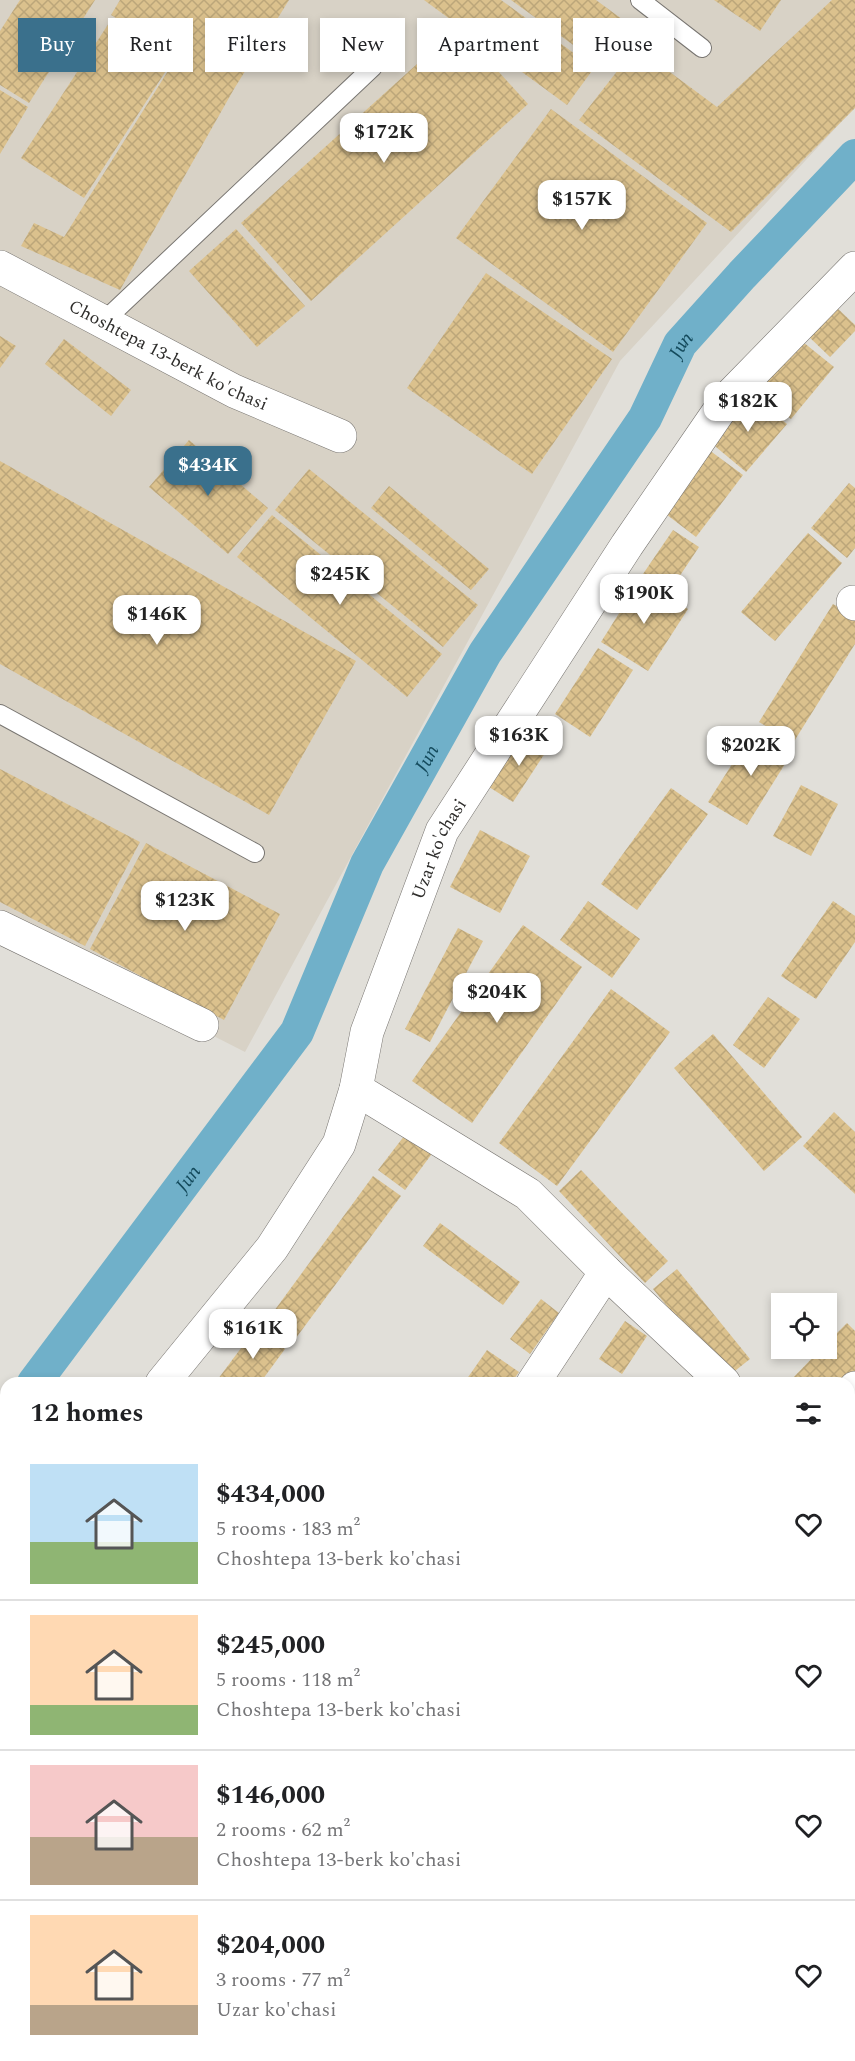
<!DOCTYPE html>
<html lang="en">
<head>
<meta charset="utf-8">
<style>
	body { margin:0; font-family:Spectral,serif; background:#f6f6f6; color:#202124; height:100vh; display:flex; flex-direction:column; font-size:22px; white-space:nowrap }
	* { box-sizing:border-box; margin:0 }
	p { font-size:20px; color:#757577 }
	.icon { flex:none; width:33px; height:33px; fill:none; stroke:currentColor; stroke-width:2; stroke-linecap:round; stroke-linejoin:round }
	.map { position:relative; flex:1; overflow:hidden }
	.side { position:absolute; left:0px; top:1377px; width:855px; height:684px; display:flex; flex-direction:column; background:#fff; border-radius:18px 18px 0 0; box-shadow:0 3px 9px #0003 }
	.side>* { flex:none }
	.banner { position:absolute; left:18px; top:18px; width:819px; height:54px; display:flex; gap:12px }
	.controls { position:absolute; left:771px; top:1293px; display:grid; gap:12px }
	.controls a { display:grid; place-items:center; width:66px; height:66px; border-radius:0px; background:#fff; box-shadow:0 3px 9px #0003; font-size:30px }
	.price { position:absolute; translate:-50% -51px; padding:0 14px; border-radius:12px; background:#fff; color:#222; font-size:20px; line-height:39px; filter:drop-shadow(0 2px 3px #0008) }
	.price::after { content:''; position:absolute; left:50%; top:36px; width:18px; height:14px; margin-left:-9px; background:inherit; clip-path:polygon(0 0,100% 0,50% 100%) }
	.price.current { background:#3a708c; color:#fff }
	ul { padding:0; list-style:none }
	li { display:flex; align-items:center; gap:18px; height:150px; padding:0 30px }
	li+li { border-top:2px solid #e0e0e0 }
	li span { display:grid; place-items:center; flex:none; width:168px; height:120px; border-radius:0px; color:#555 }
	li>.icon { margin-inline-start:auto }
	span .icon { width:72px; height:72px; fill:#fffc; stroke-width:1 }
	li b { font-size:26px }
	h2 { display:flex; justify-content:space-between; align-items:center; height:72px; padding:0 30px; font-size:26px }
	.tag { padding:0 21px; border-radius:0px; background:#fff; box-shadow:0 3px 9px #0003; font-size:21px; line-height:54px }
	.tag.current { background:#3a708c; color:#fff }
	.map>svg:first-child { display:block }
	.built { fill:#d8d2c6 }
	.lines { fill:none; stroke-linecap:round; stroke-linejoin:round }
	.canal { stroke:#70b0c9; stroke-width:34 }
	.building { fill:url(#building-cross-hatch) }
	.service-casing { stroke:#787571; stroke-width:20 }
	.minor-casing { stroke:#787571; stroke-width:34 }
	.service { stroke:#fff; stroke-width:18 }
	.minor { stroke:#fff; stroke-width:33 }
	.labels { text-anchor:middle; stroke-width:4.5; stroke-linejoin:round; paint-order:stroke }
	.street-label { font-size:18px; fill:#2f2e2c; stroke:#eeece6 }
	.water-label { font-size:20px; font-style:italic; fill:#144a5c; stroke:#eeece6 }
</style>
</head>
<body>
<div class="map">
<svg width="855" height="2061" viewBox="0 0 855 2061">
	<defs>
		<pattern id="building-cross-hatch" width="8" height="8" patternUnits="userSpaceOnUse" patternTransform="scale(1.5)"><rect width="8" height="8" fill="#dbc18d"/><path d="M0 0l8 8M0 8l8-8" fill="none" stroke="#bca67a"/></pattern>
	</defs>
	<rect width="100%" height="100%" fill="#e1dfd9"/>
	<!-- built -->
	<polygon class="built" points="0,0 855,0 855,107 620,361 245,1052 0,927"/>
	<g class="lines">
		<!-- canal -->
		<g class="canal">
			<path id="s1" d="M34,1383L297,1032L367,864L485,653L645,418L680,344L742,275L855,156"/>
			<polyline points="0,1428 6,1420"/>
		</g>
	</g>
	<!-- building -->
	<g class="building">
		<polygon points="20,0 95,0 29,103 0,85 0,31"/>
		<polygon points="120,0 289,0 234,89 120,290 21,246 34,223 64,237 178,55 111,15"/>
		<polygon points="424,0 501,0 594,68 567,105"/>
		<polygon points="511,0 596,0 630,25 601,65"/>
		<polygon points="714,0 781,0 760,31"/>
		<polygon points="832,0 855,0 855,108 731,232 579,120 636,47 717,107"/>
		<polygon points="109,23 171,63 84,198 21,158"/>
		<polygon points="458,27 528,104 311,301 241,223"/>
		<polygon points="0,90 28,107 0,154"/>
		<polygon points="551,109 707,223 613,352 456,238"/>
		<polygon points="236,229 305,306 257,347 189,271"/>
		<polygon points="486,273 612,359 532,474 407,388"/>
		<polygon points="834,305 855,325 855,331 830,357 806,334"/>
		<polygon points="0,336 16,346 0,368"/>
		<polygon points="798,338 834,367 791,419 755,390"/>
		<polygon points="64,339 131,390 111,416 45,364"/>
		<polygon points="751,394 787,424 746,472 710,442"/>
		<polygon points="189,440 268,508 228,554 149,487"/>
		<polygon points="705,447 743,475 696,537 658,508"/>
		<polygon points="0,461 356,661 269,815 0,664"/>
		<polygon points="309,469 478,605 443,647 275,510"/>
		<polygon points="849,483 855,488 855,548 847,558 811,528"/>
		<polygon points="389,486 489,569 471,590 371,508"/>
		<polygon points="272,515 442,654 407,697 237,557"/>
		<polygon points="673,530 699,547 669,592 643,574"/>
		<polygon points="808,533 842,563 775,641 741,612"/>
		<polygon points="640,580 688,609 648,671 601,642"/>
		<polygon points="833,604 855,617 855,644 793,743 759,722"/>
		<polygon points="598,648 633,670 590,737 555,714"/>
		<polygon points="755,728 793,751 747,825 708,802"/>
		<polygon points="524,732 549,747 513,802 489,787"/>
		<polygon points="0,769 140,842 85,946 0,902"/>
		<polygon points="801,785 838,804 811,856 773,836"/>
		<polygon points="671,788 708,814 637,910 601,884"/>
		<polygon points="480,830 530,856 500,913 450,887"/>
		<polygon points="146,843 280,914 224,1020 90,949"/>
		<polygon points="588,901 640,939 612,978 560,940"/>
		<polygon points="833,901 855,916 855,942 816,999 781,976"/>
		<polygon points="523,925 582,967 472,1123 412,1081"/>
		<polygon points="458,928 483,941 430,1042 405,1029"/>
		<polygon points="611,989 670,1032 557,1186 499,1143"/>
		<polygon points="768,997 800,1019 764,1068 733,1045"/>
		<polygon points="713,1034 802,1137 764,1171 674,1068"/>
		<polygon points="834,1112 855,1132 855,1194 803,1146"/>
		<polygon points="408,1131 434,1151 405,1190 378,1170"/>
		<polygon points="581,1170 668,1261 645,1283 559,1191"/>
		<polygon points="373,1176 401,1196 293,1342 266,1322"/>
		<polygon points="440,1223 520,1282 503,1305 423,1246"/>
		<polygon points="677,1269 750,1359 726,1378 653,1289"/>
		<polygon points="541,1299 559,1313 530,1354 510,1339"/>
		<polygon points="625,1321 647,1336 622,1374 599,1359"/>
		<polygon points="847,1323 855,1331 855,1385 849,1383 788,1383 822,1348 826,1348 826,1344"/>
		<polygon points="256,1328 285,1349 260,1383 215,1383"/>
		<polygon points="487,1350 519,1372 511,1383 464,1383"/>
		<polygon points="0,1671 6,1675 6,1708 0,1716"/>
		<polygon points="849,1922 855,1924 855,2001 849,1999"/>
		<polygon points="3,1983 6,1985 6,2055 14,2055 10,2061 0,2061 0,1988"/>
		<polygon points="80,2055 116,2055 116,2061 78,2061"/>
		<polygon points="210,2055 491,2055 496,2061 206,2061"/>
		<polygon points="638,2055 714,2055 712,2061 636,2061"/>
	</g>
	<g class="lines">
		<defs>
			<g id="service">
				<polyline points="640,0 702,48"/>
				<polyline points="104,321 373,67"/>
				<polyline points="0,714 255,853"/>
				<polyline points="849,1500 855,1493"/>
				<polyline points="849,1581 855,1583"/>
				<polyline points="849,1748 855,1729"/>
				<polyline points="849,1867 855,1869"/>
				<polyline points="747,2061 749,2055"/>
			</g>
			<g id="minor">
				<path id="s2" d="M0,267L234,391L340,436"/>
				<polyline points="853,602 855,604"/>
				<polyline points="0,927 202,1025"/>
				<polyline points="356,1089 528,1194 606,1272 724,1383"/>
				<path id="s3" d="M162,1383L272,1248L339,1144L356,1089L367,1032L442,831L627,545L728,398L855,268"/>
				<polyline points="533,1383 606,1272"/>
				<polyline points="849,1395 855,1388"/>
				<polyline points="0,1582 6,1574"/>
				<polyline points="849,2040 855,2042"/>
				<polyline points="119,2061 121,2055"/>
			</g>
		</defs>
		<!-- service casing -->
		<use href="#service" class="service-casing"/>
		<!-- minor casing -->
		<use href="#minor" class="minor-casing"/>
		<!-- service -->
		<use href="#service" class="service"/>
		<!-- minor -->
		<use href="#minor" class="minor"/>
	</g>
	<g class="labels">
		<!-- street labels -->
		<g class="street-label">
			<text dy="6" stroke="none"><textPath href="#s2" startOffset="190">Choshtepa 13-berk ko'chasi</textPath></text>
			<text dy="6" stroke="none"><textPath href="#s3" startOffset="610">Uzar ko'chasi</textPath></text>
		</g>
		<!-- water labels -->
		<g class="water-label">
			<text dy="7" stroke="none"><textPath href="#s1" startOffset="1228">Jun</textPath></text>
			<text dy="7" stroke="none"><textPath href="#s1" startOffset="742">Jun</textPath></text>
			<text dy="7" stroke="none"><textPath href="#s1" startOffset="256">Jun</textPath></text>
		</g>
	</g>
</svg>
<div class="controls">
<a><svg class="icon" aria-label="locate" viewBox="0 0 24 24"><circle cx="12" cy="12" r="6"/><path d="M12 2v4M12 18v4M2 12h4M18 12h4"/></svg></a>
</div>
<b class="price" style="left:384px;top:164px">$172K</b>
<b class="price" style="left:582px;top:231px">$157K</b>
<b class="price" style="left:748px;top:433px">$182K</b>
<b class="price current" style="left:208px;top:497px">$434K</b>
<b class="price" style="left:340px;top:606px">$245K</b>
<b class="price" style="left:644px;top:625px">$190K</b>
<b class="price" style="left:157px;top:646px">$146K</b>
<b class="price" style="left:519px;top:767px">$163K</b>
<b class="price" style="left:751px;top:777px">$202K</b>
<b class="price" style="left:185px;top:932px">$123K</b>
<b class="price" style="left:497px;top:1024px">$204K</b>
<b class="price" style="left:253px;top:1360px">$161K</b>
<div class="banner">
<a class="tag current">Buy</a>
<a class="tag">Rent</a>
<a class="tag">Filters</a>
<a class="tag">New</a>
<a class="tag">Apartment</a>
<a class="tag">House</a>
</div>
<section class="side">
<h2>12 homes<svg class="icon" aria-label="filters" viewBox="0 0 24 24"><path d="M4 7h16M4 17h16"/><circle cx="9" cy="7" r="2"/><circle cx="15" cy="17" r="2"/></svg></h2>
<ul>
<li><span style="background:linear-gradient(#bfe0f5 65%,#8fb573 0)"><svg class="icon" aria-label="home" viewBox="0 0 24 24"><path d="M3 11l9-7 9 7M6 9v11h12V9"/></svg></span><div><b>$434,000</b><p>5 rooms · 183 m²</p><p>Choshtepa 13-berk ko'chasi</p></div><svg class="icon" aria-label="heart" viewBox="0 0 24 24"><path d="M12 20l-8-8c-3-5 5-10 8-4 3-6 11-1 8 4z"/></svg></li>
<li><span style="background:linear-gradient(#ffd9b3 75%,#8fb573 0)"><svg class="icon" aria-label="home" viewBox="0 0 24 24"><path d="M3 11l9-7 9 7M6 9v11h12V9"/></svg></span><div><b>$245,000</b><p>5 rooms · 118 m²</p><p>Choshtepa 13-berk ko'chasi</p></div><svg class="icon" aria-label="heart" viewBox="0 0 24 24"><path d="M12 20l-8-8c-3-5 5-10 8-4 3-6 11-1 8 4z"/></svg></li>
<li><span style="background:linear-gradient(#f6c9c9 60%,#b9a48a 0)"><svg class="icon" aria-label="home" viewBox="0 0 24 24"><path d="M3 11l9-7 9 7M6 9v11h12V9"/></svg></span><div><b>$146,000</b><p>2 rooms · 62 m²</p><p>Choshtepa 13-berk ko'chasi</p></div><svg class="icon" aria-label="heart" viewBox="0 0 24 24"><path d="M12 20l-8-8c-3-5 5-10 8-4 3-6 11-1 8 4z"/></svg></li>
<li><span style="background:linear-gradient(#ffd9b3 75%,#b9a48a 0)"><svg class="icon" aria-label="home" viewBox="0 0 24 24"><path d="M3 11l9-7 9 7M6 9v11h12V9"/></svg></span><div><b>$204,000</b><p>3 rooms · 77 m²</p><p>Uzar ko'chasi</p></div><svg class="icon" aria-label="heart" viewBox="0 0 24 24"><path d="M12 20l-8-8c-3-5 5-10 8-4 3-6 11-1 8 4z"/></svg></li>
</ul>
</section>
</div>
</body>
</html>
